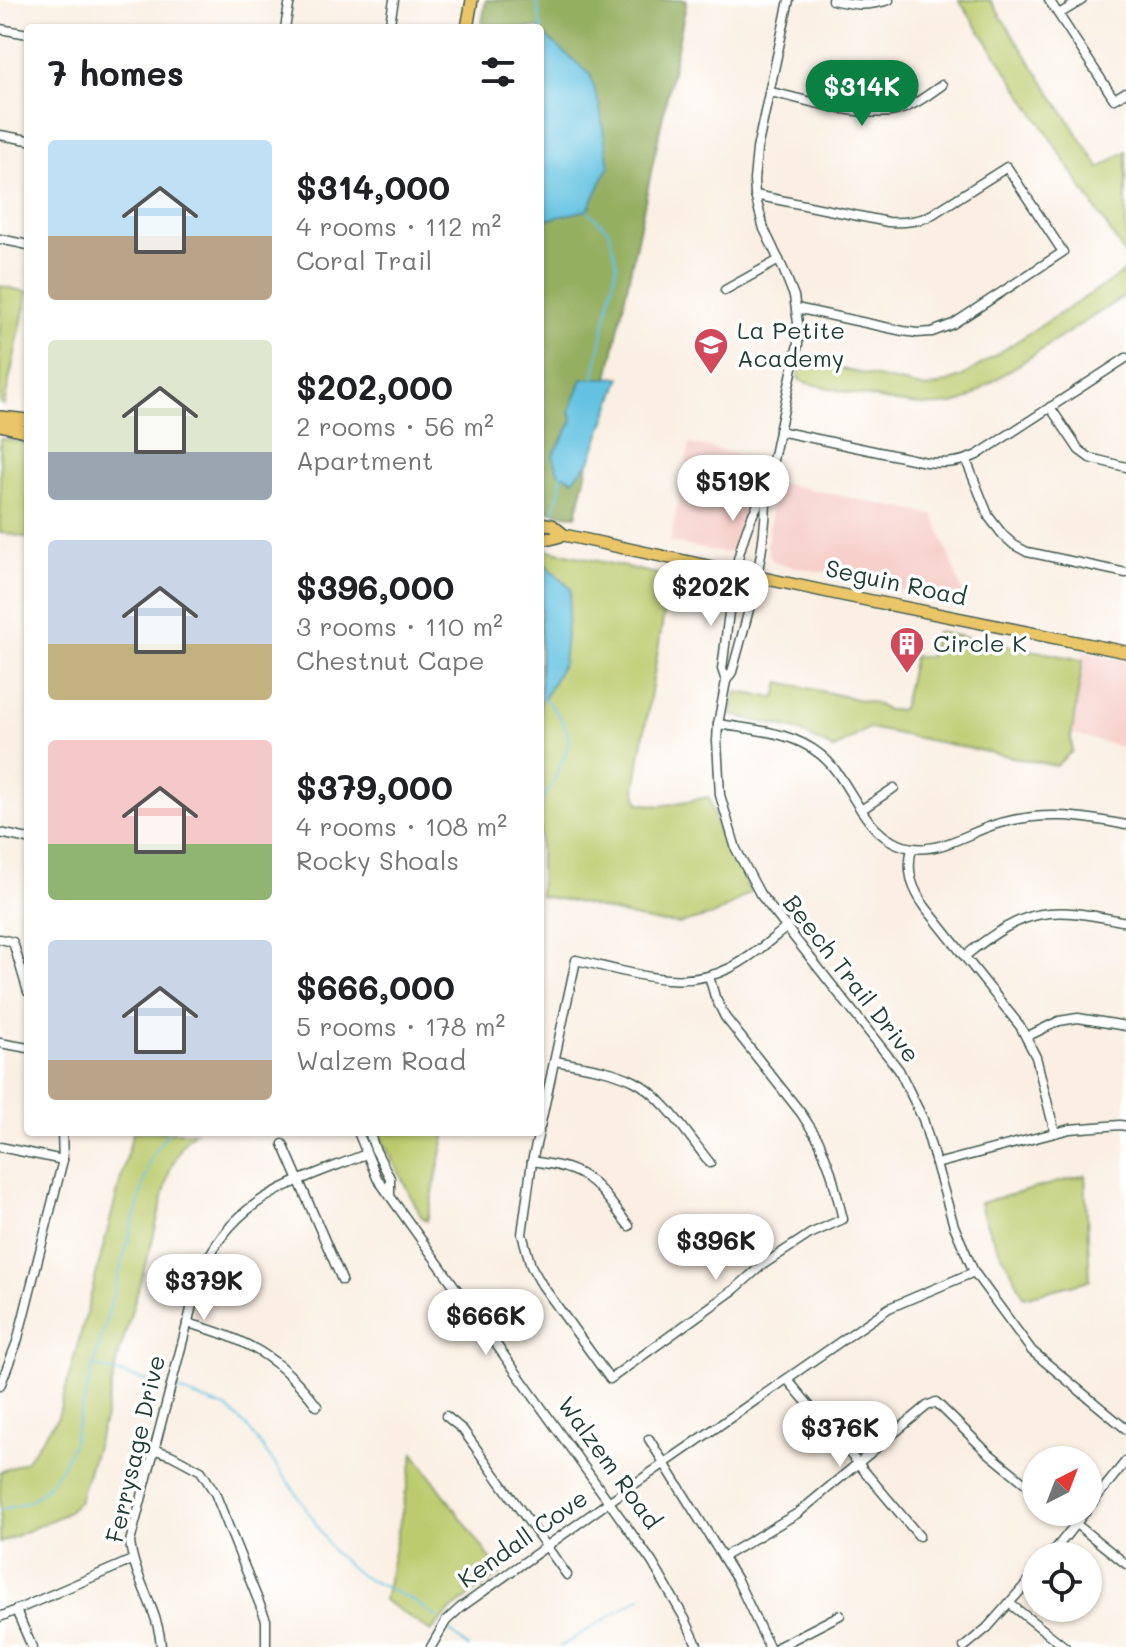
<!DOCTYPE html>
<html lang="en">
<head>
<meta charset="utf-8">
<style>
	body { margin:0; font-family:Mali,sans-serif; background:#f6f6f6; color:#202124; height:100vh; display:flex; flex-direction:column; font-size:30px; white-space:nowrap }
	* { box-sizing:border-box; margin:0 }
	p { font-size:26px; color:#757577 }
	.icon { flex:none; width:44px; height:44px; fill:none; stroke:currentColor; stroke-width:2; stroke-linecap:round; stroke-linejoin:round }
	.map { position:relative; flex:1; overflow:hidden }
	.sheet { position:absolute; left:24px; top:24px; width:520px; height:1112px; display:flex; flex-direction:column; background:#fff; border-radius:8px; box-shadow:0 2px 6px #0004 }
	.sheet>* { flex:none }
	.needle { width:52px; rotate:42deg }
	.controls { position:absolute; left:1022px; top:1446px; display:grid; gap:16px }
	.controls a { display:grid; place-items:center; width:80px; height:80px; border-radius:50%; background:#fff; box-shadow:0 2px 6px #0004; font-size:40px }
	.price { position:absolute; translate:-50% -68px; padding:0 18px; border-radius:28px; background:#fff; color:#222; font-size:26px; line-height:52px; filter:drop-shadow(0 2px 4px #0008) }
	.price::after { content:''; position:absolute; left:50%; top:48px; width:24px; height:18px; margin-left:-12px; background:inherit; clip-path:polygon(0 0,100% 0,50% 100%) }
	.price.active { background:#0b8043; color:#fff }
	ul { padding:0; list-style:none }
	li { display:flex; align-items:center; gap:24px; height:200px; padding:0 24px }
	li span { display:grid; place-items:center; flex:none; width:224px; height:160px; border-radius:8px; color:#555 }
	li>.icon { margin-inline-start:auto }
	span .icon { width:96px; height:96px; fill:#fffc; stroke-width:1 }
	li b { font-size:34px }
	h2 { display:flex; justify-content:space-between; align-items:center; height:96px; padding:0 24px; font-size:34px }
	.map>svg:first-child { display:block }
	.built { fill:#f7d0cb }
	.green { fill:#bccb6d; stroke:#6e8450; stroke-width:2 }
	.forest { fill:#95af60; stroke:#5a764a; stroke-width:2 }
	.water { fill:#63c2e1; stroke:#41808a; stroke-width:2 }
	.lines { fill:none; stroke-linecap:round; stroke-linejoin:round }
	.stream { stroke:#63c2e1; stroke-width:2 }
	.minor-casing { stroke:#40584e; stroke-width:11 }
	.major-casing { stroke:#40584e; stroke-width:14 }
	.minor { stroke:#fff; stroke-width:8 }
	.major { stroke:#eac669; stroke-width:11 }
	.labels { text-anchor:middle; stroke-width:7; stroke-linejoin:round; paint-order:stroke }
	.poi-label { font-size:24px; fill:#1f3d34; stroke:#fff; text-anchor:start }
	.street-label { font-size:24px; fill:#1f3d34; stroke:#fff }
</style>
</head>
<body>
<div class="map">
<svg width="1126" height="1647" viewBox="0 0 1126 1647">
	<rect width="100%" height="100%" fill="#fff"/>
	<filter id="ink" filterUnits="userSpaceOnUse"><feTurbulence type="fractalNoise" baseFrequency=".0125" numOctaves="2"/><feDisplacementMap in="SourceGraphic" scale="16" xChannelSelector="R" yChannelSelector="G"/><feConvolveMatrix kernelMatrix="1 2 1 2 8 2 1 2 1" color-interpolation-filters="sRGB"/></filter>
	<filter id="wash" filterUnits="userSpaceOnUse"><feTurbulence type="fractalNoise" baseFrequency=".006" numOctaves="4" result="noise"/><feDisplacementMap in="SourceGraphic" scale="32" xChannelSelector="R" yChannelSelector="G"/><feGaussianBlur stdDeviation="1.8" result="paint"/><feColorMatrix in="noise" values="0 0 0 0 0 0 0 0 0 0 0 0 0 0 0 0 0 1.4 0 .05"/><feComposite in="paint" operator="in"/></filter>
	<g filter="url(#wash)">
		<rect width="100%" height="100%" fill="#faefe2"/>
		<!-- built -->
		<g class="built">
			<polygon points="690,444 762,459 754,494 736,544 731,550 724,553 670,542"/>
			<polygon points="775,482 934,515 963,594 962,603 909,593 873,579 833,571 821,572 779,564 771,559 767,546"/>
			<polygon points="1083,652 1126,660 1126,748 1073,734"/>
		</g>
		<!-- green -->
		<g class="green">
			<polygon points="959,0 990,0 1100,168 1126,151 1126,256 1022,94"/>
			<path d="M1126,271V295L984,387C978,392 971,399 963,401C926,415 847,391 807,383L798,379L801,360L926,388L937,386L963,376Z"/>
			<polygon points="0,286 28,292 4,405 0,404"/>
			<polygon points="0,438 28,444 28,538 0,532"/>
			<polygon points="540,548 670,577 635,788 639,803 661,806 709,797 718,831 751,892 716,914 679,924 649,921 576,902 540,896"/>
			<polygon points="936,632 1083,660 1071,737 1072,751 1056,766 869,728 834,749 794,729 731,715 736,692 776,698 780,682 874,703 887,710 900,710 903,706 914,656 929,657"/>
			<polygon points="133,1132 195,1132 184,1142 170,1169 152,1242 119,1354 105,1417 79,1501 65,1514 0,1543 0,1472 25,1462 58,1417 86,1314"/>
			<polygon points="378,1132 446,1132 427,1221 421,1216"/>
			<path d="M1085,1175L1090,1280L1024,1297C1011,1265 987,1237 980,1203Z"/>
			<polygon points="414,1453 501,1573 452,1609 431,1632 384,1600"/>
		</g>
		<!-- forest -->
		<polygon class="forest" points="486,0 687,0 608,378 576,516 540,509 540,28 481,28"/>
		<!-- water -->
		<g class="water">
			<polygon points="542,33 590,74 600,108 609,166 588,210 549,219 540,213 540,34"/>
			<polygon points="621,377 590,461 573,480 558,472 553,455 573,421 570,411 582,379"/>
			<polygon points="540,559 571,589 563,663 544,699 540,695"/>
		</g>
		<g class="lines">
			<!-- stream -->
			<g class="stream">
				<polyline points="537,0 542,34"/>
				<polyline points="588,211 609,231 617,264 593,380"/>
				<polyline points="553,513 559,493 562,473"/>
				<polyline points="540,558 543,548"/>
				<path d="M540,695C554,708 569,724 569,744L551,787L540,802"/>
				<polyline points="94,1366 162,1385"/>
				<polyline points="177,1390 228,1409 247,1427 295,1491 334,1553 361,1576 414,1601 438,1618"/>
				<path d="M0,1510C10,1507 23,1505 31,1500C52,1487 65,1464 73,1441L151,1157L168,1132"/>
				<polyline points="450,1631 468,1647"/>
				<polyline points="560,1647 641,1597"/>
			</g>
		</g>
	</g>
	<g filter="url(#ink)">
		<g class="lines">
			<defs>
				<g id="minor">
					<path d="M789,0L757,149L754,180L755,195L764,229L784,271L794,296L798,323V344L766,492C767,554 748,613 732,672L726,681L718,724L717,741L720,795L736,849L760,894L899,1070L923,1119L954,1226L974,1272L1032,1351L1126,1429"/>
					<path d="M832,0C855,5 866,7 889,0"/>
					<polyline points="1049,0 1114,99 1126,92"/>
					<polyline points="1059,14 1082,0"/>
					<polyline points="285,28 290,0"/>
					<polyline points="389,28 394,0"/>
					<polyline points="0,29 28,34"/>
					<path d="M770,92C804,99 867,120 899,110C915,105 928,95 942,85"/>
					<polyline points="0,135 28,140"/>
					<path d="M755,195L888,222C903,223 914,222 928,217L1007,167L1063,252L953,324L932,332L917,333L903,331L796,308"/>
					<polyline points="0,239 28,245"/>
					<polyline points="725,290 779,260"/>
					<polyline points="1050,407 1079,450 1090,458 1126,467"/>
					<path d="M779,431L926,462C945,464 960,463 977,455L1126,358"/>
					<polyline points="966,460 989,517 1003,535 1014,545 1027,552 1042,555 1126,573"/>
					<path d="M726,681L722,669C730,612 732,541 765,493"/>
					<path d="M718,724C753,730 792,731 821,755C854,782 863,842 913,848C943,852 971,831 1000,823C1045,811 1081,816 1126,825"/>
					<polyline points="861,810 894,788"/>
					<polyline points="0,833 28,839"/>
					<path d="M912,848C906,872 912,889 926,908L1020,1026L1036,1057L1055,1133"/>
					<polyline points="0,939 13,942 28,992"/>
					<path d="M965,956C1028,906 1049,906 1126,922"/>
					<polyline points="1026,1037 1059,1021 1078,1018 1126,1026"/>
					<polyline points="0,1043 28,1048"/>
					<path d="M555,1061C581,1066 610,1069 634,1081C663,1095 690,1138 710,1163"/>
					<path d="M540,1127L576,960C626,971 681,993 730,968C751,958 769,941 787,927"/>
					<polyline points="358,1132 377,1178 652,1562 685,1619 698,1647"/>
					<polyline points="369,1132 375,1149 390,1178 390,1193"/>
					<polyline points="539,1132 532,1161 522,1234 531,1266 542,1285 610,1379 735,1289 761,1266 810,1234 843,1219 831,1172 819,1141 801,1113 725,1017 715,997 709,976"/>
					<polyline points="283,1144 342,1280"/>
					<polyline points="0,1147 63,1160"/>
					<path d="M532,1161C549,1164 567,1166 582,1175C602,1186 615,1209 629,1226"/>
					<polyline points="936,1164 1070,1129 1120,1125 1126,1126"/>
					<path d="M187,1323C245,1338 280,1357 317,1406"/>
					<polyline points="787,1379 919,1536"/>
					<polyline points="0,1386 17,1342 63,1160 62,1132"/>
					<polyline points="446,1416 463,1430 567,1575"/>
					<polyline points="649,1439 737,1580 769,1647"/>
					<polyline points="153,1449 171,1455 201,1471 215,1493 266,1620 266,1647"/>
					<polyline points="1088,1508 1126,1461"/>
					<polyline points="1061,1512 1126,1564"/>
					<polyline points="1050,1556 1085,1512"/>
					<polyline points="723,1557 798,1513 927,1406 936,1402 986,1451 1036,1492"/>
					<polyline points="1009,1603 1065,1647"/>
					<polyline points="16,1610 32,1647"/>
					<polyline points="0,1617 132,1560"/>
					<path d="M161,1647C159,1610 134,1579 130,1542L200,1275C234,1195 292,1184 366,1154"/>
					<polyline points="431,1647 446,1621 460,1608 610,1501 889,1308 974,1272"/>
					<polyline points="778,1647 840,1615"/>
					<polyline points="964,1647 987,1628 1036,1573"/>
				</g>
				<g id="major">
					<polyline points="467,28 472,0"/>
					<polyline points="0,417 28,420"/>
					<polyline points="0,425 28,432"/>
					<polyline points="540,523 552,525 564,535 842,595 1126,652"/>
					<polyline points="540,537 550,539 564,535"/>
				</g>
			</defs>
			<!-- minor casing -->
			<use href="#minor" class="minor-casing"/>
			<!-- major casing -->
			<use href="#major" class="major-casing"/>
			<!-- minor -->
			<use href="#minor" class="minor"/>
			<!-- major -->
			<use href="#major" class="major"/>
		</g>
	</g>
	<!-- icons -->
	<defs>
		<symbol id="school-pin" viewBox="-11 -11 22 30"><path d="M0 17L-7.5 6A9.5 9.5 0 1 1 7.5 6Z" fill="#d1495b" stroke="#fff"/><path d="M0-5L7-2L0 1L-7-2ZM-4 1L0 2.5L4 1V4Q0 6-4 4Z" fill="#fff"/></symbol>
		<symbol id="building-pin" viewBox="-11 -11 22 30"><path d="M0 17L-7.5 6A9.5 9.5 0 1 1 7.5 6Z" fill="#d1495b" stroke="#fff"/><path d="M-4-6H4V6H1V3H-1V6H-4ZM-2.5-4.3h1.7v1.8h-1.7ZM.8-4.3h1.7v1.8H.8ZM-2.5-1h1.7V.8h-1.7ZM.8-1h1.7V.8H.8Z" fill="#fff"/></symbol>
	</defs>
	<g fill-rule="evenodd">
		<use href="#school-pin" x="691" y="325" width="40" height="54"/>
		<use href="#building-pin" x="887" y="624" width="40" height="54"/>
	</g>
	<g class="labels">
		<!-- poi labels -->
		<g class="poi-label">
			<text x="737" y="339">La Petite<tspan x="737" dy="28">Academy</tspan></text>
			<text x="933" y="652">Circle K</text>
		</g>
		<!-- street labels -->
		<g class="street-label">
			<text transform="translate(896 583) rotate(12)" y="8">Seguin Road</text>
			<text transform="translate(851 979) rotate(52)" y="8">Beech Trail Drive</text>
			<text transform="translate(136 1449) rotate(-77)" y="8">Ferrysage Drive</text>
			<text transform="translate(609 1463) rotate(54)" y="8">Walzem Road</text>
			<text transform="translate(523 1539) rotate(-35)" y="8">Kendall Cove</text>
		</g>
	</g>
</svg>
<div class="controls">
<a><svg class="needle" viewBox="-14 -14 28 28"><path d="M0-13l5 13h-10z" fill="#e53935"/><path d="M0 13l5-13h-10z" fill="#757577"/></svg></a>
<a><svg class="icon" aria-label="locate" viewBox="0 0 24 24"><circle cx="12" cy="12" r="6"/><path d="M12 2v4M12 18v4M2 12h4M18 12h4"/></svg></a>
</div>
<b class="price active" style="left:862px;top:128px">$314K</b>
<b class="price" style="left:733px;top:523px">$519K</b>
<b class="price" style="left:711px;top:628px">$202K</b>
<b class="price" style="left:716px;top:1282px">$396K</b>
<b class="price" style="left:204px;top:1322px">$379K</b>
<b class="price" style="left:486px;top:1357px">$666K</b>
<b class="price" style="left:840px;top:1469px">$376K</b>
<section class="sheet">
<h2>7 homes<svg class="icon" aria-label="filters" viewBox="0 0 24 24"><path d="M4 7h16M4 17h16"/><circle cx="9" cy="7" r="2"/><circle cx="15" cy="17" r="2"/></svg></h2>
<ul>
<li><span style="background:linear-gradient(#bfe0f5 60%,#b9a48a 0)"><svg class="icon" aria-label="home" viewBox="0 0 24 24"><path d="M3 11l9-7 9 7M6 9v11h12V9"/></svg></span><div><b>$314,000</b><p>4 rooms · 112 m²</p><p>Coral Trail</p></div></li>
<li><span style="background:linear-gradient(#dfe7d0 70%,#9aa5b1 0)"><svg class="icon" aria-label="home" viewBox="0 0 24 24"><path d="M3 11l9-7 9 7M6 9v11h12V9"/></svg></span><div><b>$202,000</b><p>2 rooms · 56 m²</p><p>Apartment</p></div></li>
<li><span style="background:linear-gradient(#c9d6e8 65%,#c2b280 0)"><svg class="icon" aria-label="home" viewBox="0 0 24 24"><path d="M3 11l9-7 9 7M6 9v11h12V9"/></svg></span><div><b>$396,000</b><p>3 rooms · 110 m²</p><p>Chestnut Cape</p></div></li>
<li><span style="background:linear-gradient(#f6c9c9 65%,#8fb573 0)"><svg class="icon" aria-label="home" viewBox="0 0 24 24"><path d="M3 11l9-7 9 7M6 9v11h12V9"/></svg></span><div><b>$379,000</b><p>4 rooms · 108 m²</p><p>Rocky Shoals</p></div></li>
<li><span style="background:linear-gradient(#c9d6e8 75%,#b9a48a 0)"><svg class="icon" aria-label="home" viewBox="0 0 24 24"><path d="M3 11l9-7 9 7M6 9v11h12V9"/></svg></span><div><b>$666,000</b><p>5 rooms · 178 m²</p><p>Walzem Road</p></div></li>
</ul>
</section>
</div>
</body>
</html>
